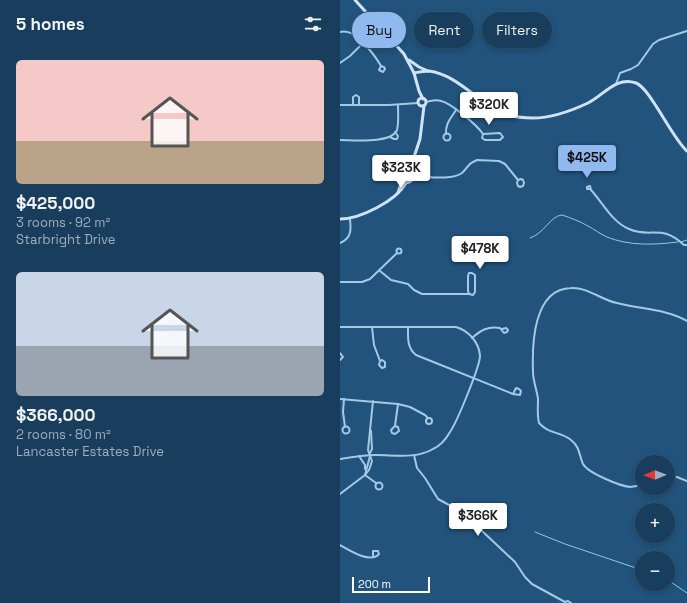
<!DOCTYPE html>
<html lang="en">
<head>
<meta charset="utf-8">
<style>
	body { margin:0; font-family:"Space Grotesk",sans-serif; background:#264966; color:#f1f3f6; height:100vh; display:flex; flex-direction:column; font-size:15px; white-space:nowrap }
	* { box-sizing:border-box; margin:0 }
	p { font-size:13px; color:#9faebc }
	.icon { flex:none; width:22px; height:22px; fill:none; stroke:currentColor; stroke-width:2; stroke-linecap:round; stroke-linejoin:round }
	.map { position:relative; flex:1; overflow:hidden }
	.panel { display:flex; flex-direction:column; background:#193e5d; width:340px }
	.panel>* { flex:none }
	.banner { position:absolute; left:12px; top:12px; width:275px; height:36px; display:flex; gap:8px }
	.needle { width:26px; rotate:269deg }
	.controls { position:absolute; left:295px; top:455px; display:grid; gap:8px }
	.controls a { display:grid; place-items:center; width:40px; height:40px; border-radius:50%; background:#193e5d; box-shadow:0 2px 6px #0003,0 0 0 1px #375772; font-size:20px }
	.scale { position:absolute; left:12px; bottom:10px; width:78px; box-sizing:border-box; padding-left:4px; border:2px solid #fff; border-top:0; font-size:11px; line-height:14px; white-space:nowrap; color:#fff; -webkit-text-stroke:3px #21537c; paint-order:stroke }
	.price { position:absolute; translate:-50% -34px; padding:0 9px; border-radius:4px; background:#fff; color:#222; font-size:13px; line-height:26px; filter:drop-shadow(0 1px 2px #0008) }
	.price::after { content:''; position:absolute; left:50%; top:24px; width:12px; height:9px; margin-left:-6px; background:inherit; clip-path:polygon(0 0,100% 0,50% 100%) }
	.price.current { background:#90b9f0; color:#111 }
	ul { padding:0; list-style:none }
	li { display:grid; align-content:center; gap:8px; height:212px; padding:0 16px }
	li span { display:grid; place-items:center; height:124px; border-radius:6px; color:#555 }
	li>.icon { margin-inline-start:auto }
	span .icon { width:72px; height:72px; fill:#fffc; stroke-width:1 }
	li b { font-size:17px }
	h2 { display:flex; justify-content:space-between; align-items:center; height:48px; padding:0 16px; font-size:17px }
	.tag { padding:0 14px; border-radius:18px; background:#193e5d; box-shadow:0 2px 6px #0003,0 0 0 1px #375772; font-size:14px; line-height:36px }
	.tag.current { background:#90b9f0; color:#111 }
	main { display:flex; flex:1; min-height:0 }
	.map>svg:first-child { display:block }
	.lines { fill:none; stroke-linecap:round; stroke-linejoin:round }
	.stream { stroke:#97c6e7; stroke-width:1 }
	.street { stroke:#a4c9e6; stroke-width:2 }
	.secondary { stroke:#cee3f5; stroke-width:3 }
</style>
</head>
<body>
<main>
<section class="panel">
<h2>5 homes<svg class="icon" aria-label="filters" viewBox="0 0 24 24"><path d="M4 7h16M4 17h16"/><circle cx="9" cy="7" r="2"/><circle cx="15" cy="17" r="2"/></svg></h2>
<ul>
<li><span style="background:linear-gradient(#f6c9c9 65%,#b9a48a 0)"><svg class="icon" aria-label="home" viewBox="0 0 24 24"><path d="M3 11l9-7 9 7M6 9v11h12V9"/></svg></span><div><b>$425,000</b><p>3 rooms · 92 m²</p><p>Starbright Drive</p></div></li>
<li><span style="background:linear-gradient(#c9d6e8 60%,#9aa5b1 0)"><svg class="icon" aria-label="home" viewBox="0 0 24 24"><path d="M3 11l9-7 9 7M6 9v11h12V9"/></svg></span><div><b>$366,000</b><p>2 rooms · 80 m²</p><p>Lancaster Estates Drive</p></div></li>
</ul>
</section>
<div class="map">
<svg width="347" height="603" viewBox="0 0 347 603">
	<rect width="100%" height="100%" fill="#21537c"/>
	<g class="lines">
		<!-- stream -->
		<g class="stream">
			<path d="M190,238C205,233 210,216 222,215C231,218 239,221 248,226C254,229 260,234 267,237C289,246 314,245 338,242"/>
			<polyline points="341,242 347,240"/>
			<polyline points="195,532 225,544 302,570"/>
			<polyline points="328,580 347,593"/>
		</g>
		<!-- street -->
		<g class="street">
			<path d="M0,32C4,31 9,32 13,34C22,39 36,57 41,66L44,67L45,69L43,72L39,70L41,66"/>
			<polyline points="0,63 10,56 40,26"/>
			<polyline points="276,84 280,73 291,69 298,65 313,44 319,40 347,31"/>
			<path d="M86,102C91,101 96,99 101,101C111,103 137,125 143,134L160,133L163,137L160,140H145L142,138L143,134"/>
			<polyline points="0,105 49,105 78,103"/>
			<polyline points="13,105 13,97 16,95 19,97 19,105"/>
			<circle cx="107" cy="137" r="3.5"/>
			<path d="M106,134C105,124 111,118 116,110"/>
			<polyline points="50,137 54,139 57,139 58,136 55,132"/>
			<path d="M0,140C13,140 51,144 57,130C59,122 58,112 58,105"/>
			<path d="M72,176C85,176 111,181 122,173C126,170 128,164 133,162L137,160L159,161L165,164L178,180L177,183L178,186L180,187L183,186L184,183L183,180L181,179L178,180"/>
			<polyline points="71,181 80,177"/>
			<path d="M250,189H247V187L250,186L251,190C263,203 272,222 289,229C312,239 320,223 344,245H347"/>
			<path d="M0,243C12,238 11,229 10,219"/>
			<circle cx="59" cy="251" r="2.5"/>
			<polyline points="40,271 51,280 68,284 74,290 82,294 130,294"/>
			<polygon points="129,273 132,273 135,275 135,292 133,295 129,294 128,291 128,276"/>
			<polyline points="0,282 22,282 30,279 57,253"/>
			<path d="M0,327H116C129,331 139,342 140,356C140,366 117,422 110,432C106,439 100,446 93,449C76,459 55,455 36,455C24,455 12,457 0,459"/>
			<polyline points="32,327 34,345 40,361 39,365 42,368 45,367 45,362 42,360 40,361"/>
			<path d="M68,327C68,338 67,348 76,355L173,394L180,395L181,391L179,389L176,388L173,394"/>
			<path d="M132,338C141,330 148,326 160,328L164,333L167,332L168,330L166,328L162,329"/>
			<polyline points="0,353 3,357 0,360"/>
			<polyline points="0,399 58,404 70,407 85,415 88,418"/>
			<polyline points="4,399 3,412 5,427"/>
			<polyline points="33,401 28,450 32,461 29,470 25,475 36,483"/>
			<circle cx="89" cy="421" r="3"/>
			<polyline points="55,426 58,427 59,431 55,434 52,433 51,430 55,426 58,404"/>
			<circle cx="6" cy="430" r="3.5"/>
			<polyline points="30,453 32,449 31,431"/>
			<polyline points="74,455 77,468 85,478 98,499 122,512 175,562 185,577 192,584 225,602 228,601 231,603"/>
			<polyline points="19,456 25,465 25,469"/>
			<polyline points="328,477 337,477 347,481"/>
			<circle cx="39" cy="486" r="3.5"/>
			<path d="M302,484C298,486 295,487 290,487C280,486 248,473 243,464C239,455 240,447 231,440C220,431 210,435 199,423C197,415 198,407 198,399C197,390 193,381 193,372C192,345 193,289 231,288C248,287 261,300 277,303C299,309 327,309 347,321"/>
			<polyline points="0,494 25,475 30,456"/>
			<path d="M0,545C9,550 30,564 39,554L38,551H33V557"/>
		</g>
		<!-- secondary -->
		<g class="secondary">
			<polyline points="15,0 64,54 74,73 79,91 83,99"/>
			<polyline points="69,60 79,67 88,71"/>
			<path d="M74,73C79,72 84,71 89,71C119,75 138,104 166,114C174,117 184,118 193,118C212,118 231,111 248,103C264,95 276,76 296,83C310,88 332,138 347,151"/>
			<circle cx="82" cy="102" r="4"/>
			<circle cx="67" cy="177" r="5.5"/>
			<polyline points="67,172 70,163 73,160"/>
			<polyline points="71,174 73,160 80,139 84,106"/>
			<polyline points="58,193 62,180"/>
			<path d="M0,219C20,219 56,201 66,183"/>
		</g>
	</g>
</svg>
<div class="controls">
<a><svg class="needle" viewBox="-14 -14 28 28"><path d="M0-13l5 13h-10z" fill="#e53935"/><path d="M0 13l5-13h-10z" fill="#9faebc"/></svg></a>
<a>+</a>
<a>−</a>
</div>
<div class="scale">200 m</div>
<b class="price" style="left:149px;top:126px">$320K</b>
<b class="price current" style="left:247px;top:179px">$425K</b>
<b class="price" style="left:61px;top:189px">$323K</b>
<b class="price" style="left:140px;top:270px">$478K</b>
<b class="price" style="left:138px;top:537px">$366K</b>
<div class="banner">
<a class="tag current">Buy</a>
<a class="tag">Rent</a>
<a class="tag">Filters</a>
</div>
</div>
</main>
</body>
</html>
